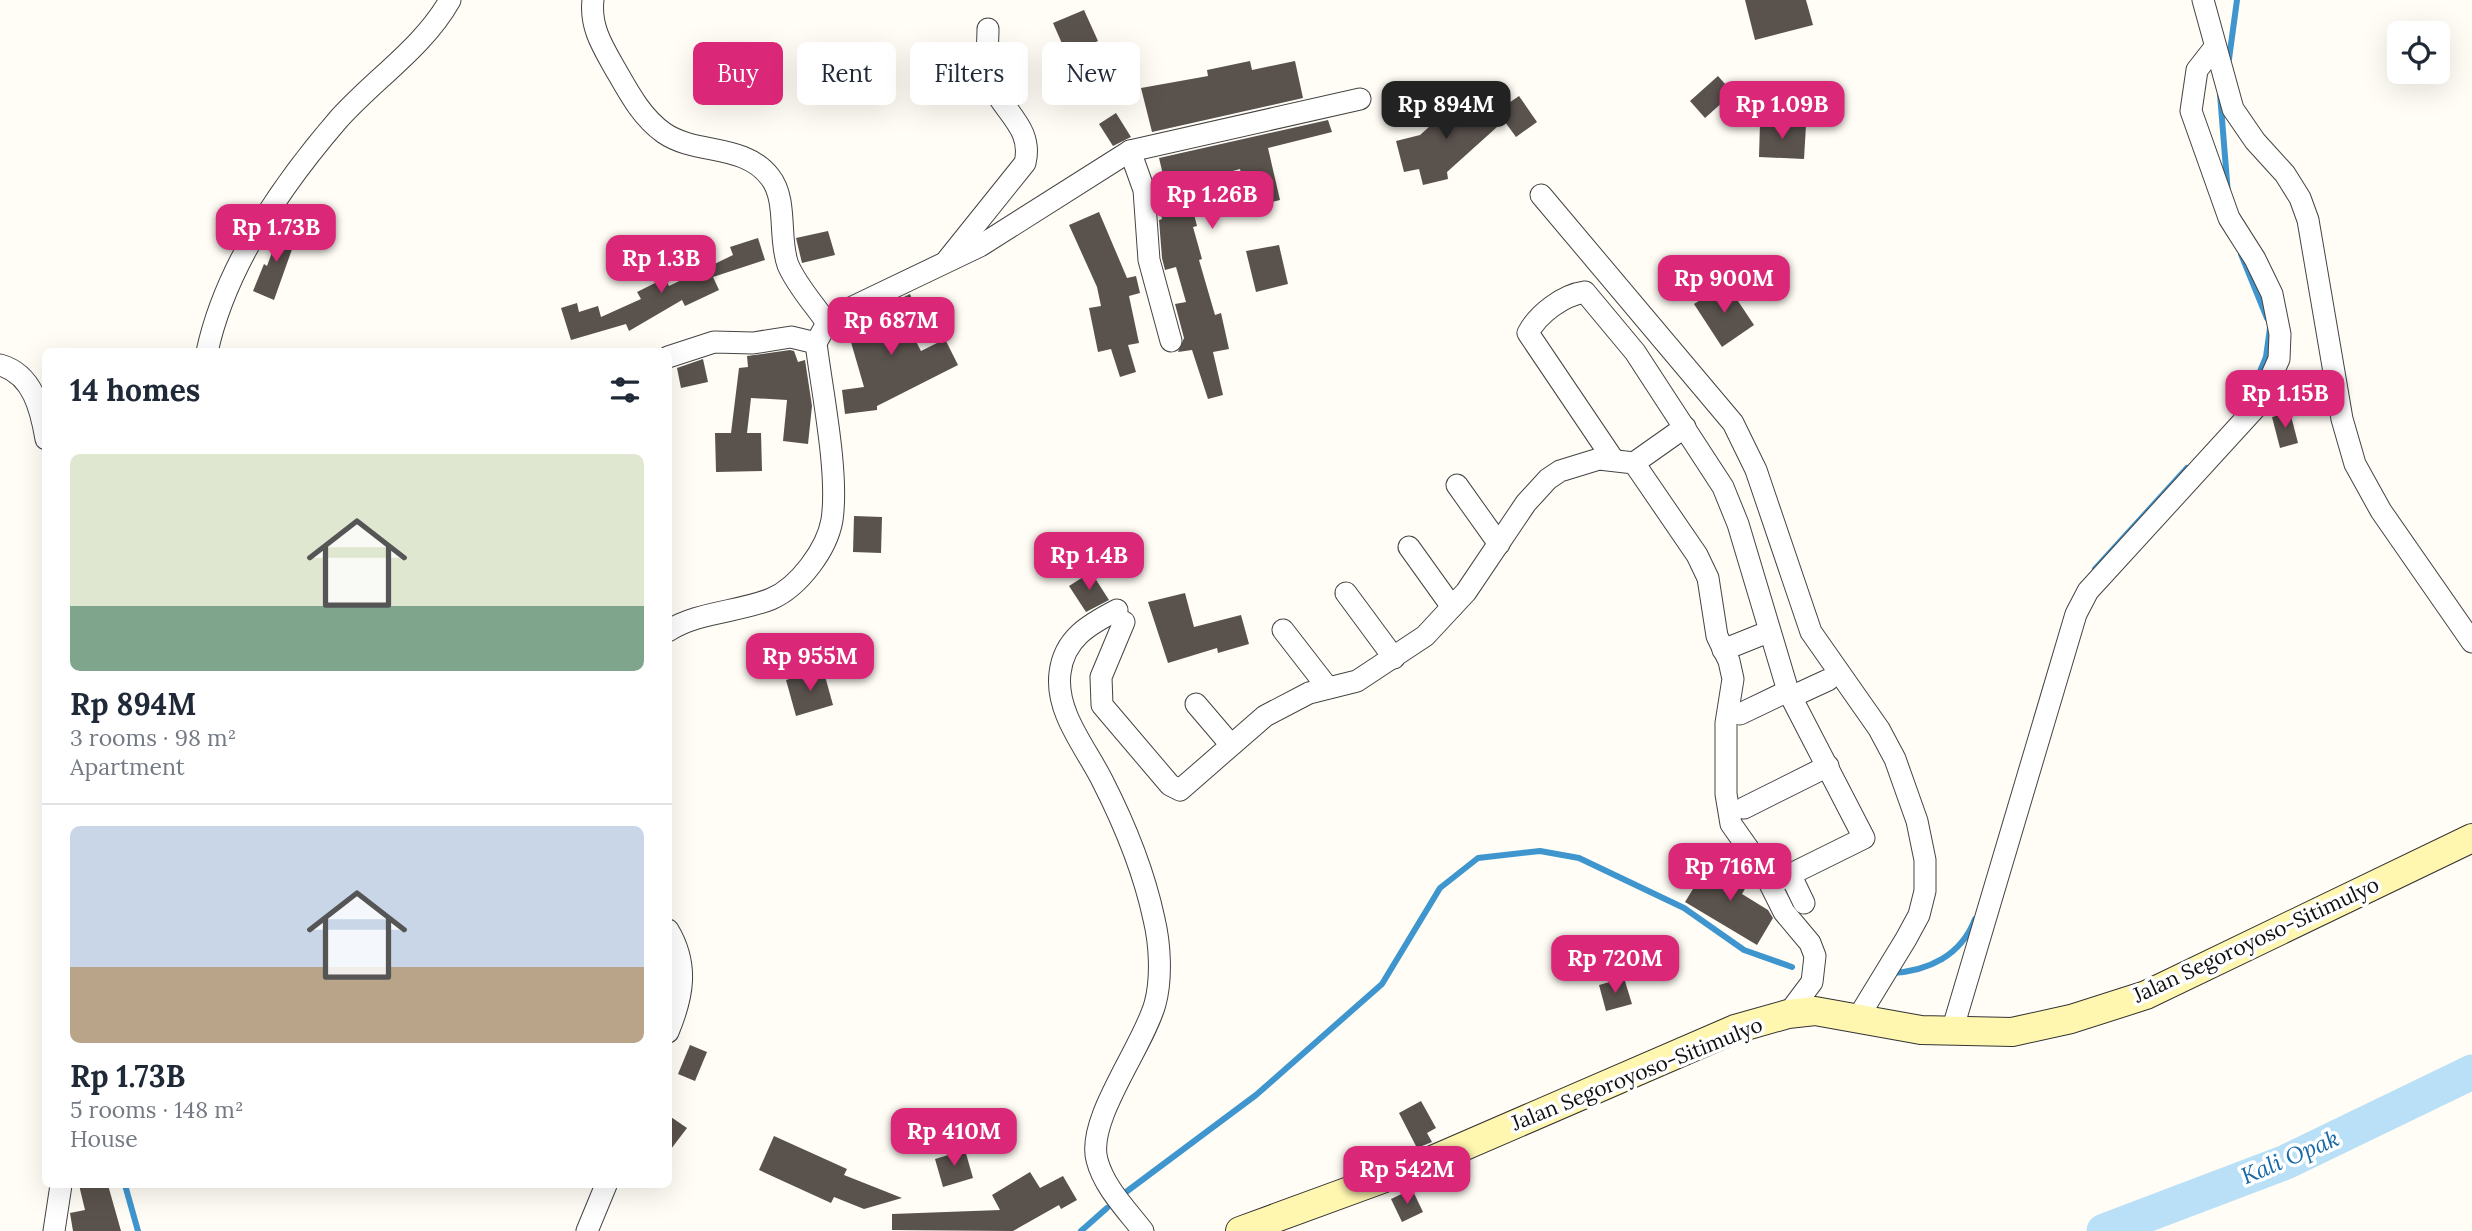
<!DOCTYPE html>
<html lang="en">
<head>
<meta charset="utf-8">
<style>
	body { margin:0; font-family:Lora,serif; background:#f2f2f3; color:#1f2937; height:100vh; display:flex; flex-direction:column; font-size:26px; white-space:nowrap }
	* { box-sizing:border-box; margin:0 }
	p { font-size:23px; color:#747a83 }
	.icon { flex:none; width:38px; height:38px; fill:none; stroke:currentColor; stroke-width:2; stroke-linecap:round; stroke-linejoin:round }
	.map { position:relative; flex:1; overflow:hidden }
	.side { position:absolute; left:42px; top:348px; width:630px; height:840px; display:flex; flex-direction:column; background:#fff; border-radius:10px; box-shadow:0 7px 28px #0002 }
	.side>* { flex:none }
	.hud { position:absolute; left:693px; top:42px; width:665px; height:63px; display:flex; gap:14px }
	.fabs { position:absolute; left:2387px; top:21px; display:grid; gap:14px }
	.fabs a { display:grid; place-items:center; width:63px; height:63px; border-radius:10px; background:#fff; box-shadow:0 7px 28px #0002; font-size:35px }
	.price { position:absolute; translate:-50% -60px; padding:0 16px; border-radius:14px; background:#db2777; color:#fff; font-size:23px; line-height:46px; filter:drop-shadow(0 2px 4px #0008) }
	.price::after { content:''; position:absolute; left:50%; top:42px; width:21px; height:16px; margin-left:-10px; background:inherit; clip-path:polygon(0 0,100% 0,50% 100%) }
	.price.selected { background:#222; color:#fff }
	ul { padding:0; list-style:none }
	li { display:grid; align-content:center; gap:14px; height:371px; padding:0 28px }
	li+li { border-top:2px solid #e0e1e3 }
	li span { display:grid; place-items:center; height:217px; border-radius:10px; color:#555 }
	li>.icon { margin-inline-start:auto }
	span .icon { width:126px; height:126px; fill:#fffc; stroke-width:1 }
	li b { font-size:30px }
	h2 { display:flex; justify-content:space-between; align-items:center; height:84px; padding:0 28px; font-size:30px }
	.tag { padding:0 24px; border-radius:10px; background:#fff; box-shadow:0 7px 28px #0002; font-size:24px; line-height:63px }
	.tag.selected { background:#db2777; color:#fff }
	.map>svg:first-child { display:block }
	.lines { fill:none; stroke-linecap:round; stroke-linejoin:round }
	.stream { stroke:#3f96cf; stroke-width:6 }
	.river { stroke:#b9e0f7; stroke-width:35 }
	.building { fill:#5a524d }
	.minor-casing { stroke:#444; stroke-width:23 }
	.secondary-casing { stroke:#333; stroke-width:30 }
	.minor { stroke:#fff; stroke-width:21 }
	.secondary { stroke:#fff6b0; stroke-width:28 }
	.labels { text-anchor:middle; stroke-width:7; stroke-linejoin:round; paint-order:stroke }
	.street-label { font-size:21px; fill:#111; stroke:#fff }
	.water-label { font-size:23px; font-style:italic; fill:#1768a6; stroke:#fff }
</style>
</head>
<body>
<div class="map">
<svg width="2472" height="1231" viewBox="0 0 2472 1231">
	<rect width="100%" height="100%" fill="#fffdf5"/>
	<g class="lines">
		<!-- stream -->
		<g class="stream">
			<polyline points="2229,59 2237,0"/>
			<polyline points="2220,94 2228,194"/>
			<polyline points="2241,254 2267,318"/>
			<polyline points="2245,408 2266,357 2270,328"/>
			<polyline points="2095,569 2187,468"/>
			<path d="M1892,973C1928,971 1961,956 1975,919"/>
			<polyline points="125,1185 138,1231"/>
			<polyline points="1126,1192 1256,1095 1382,984 1440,888 1478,858 1540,851 1579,858 1684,908 1744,950 1792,967"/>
			<polyline points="1081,1231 1107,1208"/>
		</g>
		<!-- river -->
		<polyline class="river" points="2104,1231 2286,1162 2472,1072"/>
	</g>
	<!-- building -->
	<g class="building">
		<polygon points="1745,0 1806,0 1813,25 1755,40"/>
		<polygon points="1084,10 1098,41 1067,55 1053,23"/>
		<polygon points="974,53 976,76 959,79 955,57"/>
		<polygon points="1250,61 1252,70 1295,61 1303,98 1152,132 1141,88 1208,76 1207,70"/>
		<polygon points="1718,76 1733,93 1705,118 1690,101"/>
		<polygon points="1467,93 1497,127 1447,172 1448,179 1423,185 1419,169 1404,172 1396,141 1420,135"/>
		<polygon points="1519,96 1537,122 1516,137 1497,111"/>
		<polygon points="1116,113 1131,137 1113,146 1099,124"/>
		<polygon points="1328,120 1332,132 1268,148 1280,200 1260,205 1254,183 1244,185 1240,169 1186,184 1197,226 1193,227 1202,259 1199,260 1215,315 1221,313 1229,349 1213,352 1223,395 1208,399 1192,350 1178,352 1184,338 1175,304 1186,302 1176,267 1165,270 1162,258 1159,220 1162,219 1153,177 1169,200 1159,158"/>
		<polygon points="1760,123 1806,125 1804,159 1759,157"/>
		<polygon points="1099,212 1127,278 1136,276 1140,293 1129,296 1139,343 1128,345 1136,372 1120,377 1111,349 1098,352 1089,308 1101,306 1097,287 1069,225"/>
		<polygon points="284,220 296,238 274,300 253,291 264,264 267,266"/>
		<polygon points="828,231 835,255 802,263 796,238"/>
		<polygon points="758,238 765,260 713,277 719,290 685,306 682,300 629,331 626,324 571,340 561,308 577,303 579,312 598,306 601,317 641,299 637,292 665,278 669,286 733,255 730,247"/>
		<polygon points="1279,245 1288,284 1256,292 1246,251"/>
		<polygon points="1726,283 1754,325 1722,347 1694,304"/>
		<polygon points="910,294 918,315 905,320 921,351 945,339 958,365 877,406 877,410 845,414 842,390 864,387 846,325"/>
		<polygon points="790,350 794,351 798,362 805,360 812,406 808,444 783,441 787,400 751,398 747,433 761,433 762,471 716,472 715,433 731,433 739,368 748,367 747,356"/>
		<polygon points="703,359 708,382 681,388 677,368"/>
		<polygon points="2290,412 2298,443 2280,448 2272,417"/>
		<polygon points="854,516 882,517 881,553 853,552"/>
		<polygon points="1091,572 1109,600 1086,612 1069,586"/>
		<polygon points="1185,593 1194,627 1241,615 1249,644 1218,653 1217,648 1168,663 1148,602"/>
		<polygon points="823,669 833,705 796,716 786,680"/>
		<polygon points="1717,861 1750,880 1742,894 1768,910 1773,918 1757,945 1685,902 1704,871 1709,875"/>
		<polygon points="1624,978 1632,1004 1606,1011 1599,985"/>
		<polygon points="690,1045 707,1052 695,1081 678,1074"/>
		<polygon points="1421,1101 1436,1128 1427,1133 1432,1142 1417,1148 1399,1113"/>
		<polygon points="668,1115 687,1128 668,1153"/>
		<polygon points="774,1136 847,1169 844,1175 902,1198 864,1209 834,1197 831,1203 759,1170"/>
		<polygon points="965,1150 973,1178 943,1187 935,1159"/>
		<polygon points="1030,1172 1040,1188 1063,1176 1077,1200 1061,1209 1059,1205 1013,1231 892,1230 892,1214 1000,1210 992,1195"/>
		<polygon points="79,1185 108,1185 121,1231 73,1231 70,1213 85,1210"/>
		<polygon points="1412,1189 1423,1212 1402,1222 1391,1199"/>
	</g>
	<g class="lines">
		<defs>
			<g id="minor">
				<path d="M593,0C590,25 601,44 613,65C627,89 640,116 664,133C696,155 744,143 770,177C788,200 778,238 788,265C797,286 814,304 827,323"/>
				<polyline points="2203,0 2233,109 2255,141 2285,174 2300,198 2308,220 2342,419 2355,464 2381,511 2472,642"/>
				<polyline points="1130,151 1144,190 1149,260 1171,341"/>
				<polyline points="1541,195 1733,423 1756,470 1811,632 1879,729 1895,759 1917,821 1925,860 1925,891 1919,915 1906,939 1859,1016"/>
				<path d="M948,259L1025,163C1034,126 1000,111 990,79C985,64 988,45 988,29"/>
				<path d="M207,352C225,268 282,185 337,121C373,80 423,48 450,0"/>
				<polyline points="668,357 714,342 753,343 791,337 816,343"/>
				<path d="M0,365C33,374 41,410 46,439"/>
				<path d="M1613,459L1528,333C1538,314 1563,295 1585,292L1635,352L1723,487L1738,524L1788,691L1864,838L1777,881"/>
				<polyline points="1634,463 1685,427"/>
				<polyline points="1457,485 1499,544"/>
				<polyline points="1409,547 1452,607"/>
				<polyline points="1346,593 1394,658"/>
				<path d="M1117,610C1090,624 1064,638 1060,673C1055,712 1086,748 1102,780C1124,823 1144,872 1154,919C1160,944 1162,978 1155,1004C1143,1047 1086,1120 1097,1160C1104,1187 1126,1209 1143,1231"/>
				<polyline points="1124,622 1101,677 1102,705 1170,785 1180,790 1265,716 1309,693 1357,681 1425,636 1466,592 1526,503 1548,479 1560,471 1599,459 1634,463 1697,555 1708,578 1717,636 1729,661 1733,679 1726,723 1726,794 1731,824 1762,868 1784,912 1810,943 1815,956 1812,982 1788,1014"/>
				<polyline points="1283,630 1328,688"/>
				<path d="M668,631C697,612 739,612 771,599C799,587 827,549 832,520C839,473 822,392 816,343L827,323L840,313L980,246L1130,151L1360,99"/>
				<polyline points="1723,650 1768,632"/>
				<polyline points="1791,697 1828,680"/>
				<polyline points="1196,704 1231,745"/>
				<polyline points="1740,714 1788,691"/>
				<polyline points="1744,808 1828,766"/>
				<polyline points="1790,874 1804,903"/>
				<path d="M668,930C689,965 683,996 668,1032"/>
				<polyline points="1952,1031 2076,614 2088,591 2259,404 2279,359 2280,334 2272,294 2255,259 2229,218 2191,111 2197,70 2215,47"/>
				<polyline points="54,1231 61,1185"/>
				<polyline points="587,1231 606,1185"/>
			</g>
			<polyline id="secondary" points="1240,1231 1423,1164 1735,1029 1788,1014 1815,1011 1921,1030 2012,1032 2071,1019 2146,995 2472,838"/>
		</defs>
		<!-- minor casing -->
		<use href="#minor" class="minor-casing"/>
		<!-- secondary casing -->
		<use href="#secondary" class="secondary-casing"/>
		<!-- minor -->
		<use href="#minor" class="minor"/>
		<!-- secondary -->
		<use href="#secondary" class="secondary"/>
	</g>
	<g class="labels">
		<!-- street labels -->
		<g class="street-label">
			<text transform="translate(2256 940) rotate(-25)" y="7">Jalan Segoroyoso-Sitimulyo</text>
			<text transform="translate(1637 1074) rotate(-22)" y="7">Jalan Segoroyoso-Sitimulyo</text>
		</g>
		<!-- water labels -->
		<g class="water-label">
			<text transform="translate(2290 1157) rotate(-23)" y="8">Kali Opak</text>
		</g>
	</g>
</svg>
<div class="fabs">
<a><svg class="icon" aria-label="locate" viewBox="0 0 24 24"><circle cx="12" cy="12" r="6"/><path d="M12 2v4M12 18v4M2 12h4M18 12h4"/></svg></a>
</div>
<b class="price selected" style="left:1446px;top:141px">Rp 894M</b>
<b class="price" style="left:1782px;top:141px">Rp 1.09B</b>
<b class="price" style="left:1212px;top:231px">Rp 1.26B</b>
<b class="price" style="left:276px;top:264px">Rp 1.73B</b>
<b class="price" style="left:661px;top:295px">Rp 1.3B</b>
<b class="price" style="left:1724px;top:315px">Rp 900M</b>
<b class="price" style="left:891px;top:357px">Rp 687M</b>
<b class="price" style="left:2285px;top:430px">Rp 1.15B</b>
<b class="price" style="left:1089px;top:592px">Rp 1.4B</b>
<b class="price" style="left:810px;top:693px">Rp 955M</b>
<b class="price" style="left:1730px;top:903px">Rp 716M</b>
<b class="price" style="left:1615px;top:995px">Rp 720M</b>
<b class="price" style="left:954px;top:1168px">Rp 410M</b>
<b class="price" style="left:1407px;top:1206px">Rp 542M</b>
<div class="hud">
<a class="tag selected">Buy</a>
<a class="tag">Rent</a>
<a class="tag">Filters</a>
<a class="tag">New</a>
</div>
<section class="side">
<h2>14 homes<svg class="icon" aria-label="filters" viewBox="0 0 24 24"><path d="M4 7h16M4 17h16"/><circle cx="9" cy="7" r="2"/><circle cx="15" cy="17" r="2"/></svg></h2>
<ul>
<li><span style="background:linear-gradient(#dfe7d0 70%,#7fa58c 0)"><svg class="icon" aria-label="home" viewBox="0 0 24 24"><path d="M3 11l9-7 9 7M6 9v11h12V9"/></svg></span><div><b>Rp 894M</b><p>3 rooms · 98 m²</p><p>Apartment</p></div></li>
<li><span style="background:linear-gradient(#c9d6e8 65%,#b9a48a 0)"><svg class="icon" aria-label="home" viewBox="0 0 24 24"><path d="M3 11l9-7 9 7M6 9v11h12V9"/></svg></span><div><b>Rp 1.73B</b><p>5 rooms · 148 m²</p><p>House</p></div></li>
</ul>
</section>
</div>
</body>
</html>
